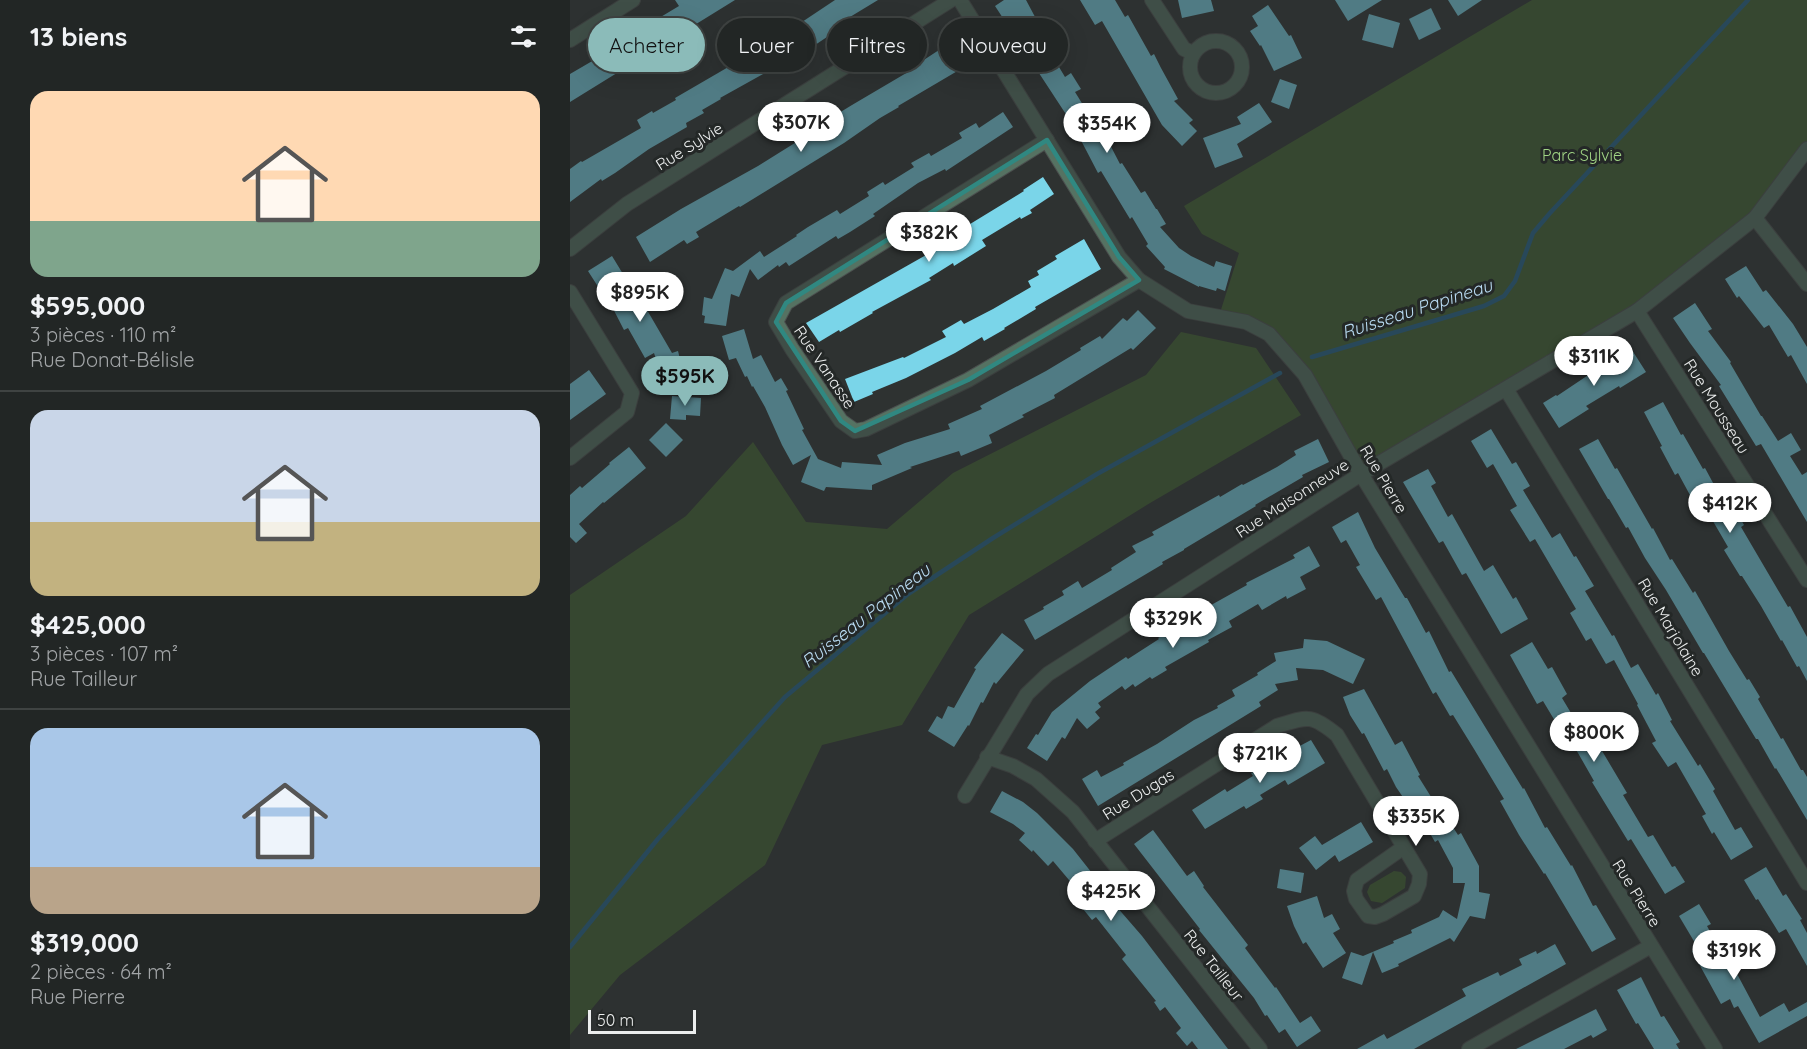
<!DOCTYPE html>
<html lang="fr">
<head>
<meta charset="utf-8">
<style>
	body { margin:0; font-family:Quicksand,sans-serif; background:#2a2e2d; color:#f1f3f6; height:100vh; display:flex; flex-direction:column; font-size:22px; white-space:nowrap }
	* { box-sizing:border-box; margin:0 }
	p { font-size:20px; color:#a2a5a7 }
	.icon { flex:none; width:33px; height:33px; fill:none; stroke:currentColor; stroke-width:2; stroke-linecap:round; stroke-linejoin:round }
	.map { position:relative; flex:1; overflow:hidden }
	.sheet { display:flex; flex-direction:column; background:#222625; width:570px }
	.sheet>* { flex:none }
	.banner { position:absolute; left:18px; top:18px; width:570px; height:54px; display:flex; gap:12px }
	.scale { position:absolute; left:18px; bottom:15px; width:108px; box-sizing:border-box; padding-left:6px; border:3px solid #eceeee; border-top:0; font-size:16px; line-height:21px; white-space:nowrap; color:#eceeee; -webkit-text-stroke:4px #242827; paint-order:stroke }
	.price { position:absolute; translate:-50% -51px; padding:0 14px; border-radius:21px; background:#fff; color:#222; font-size:20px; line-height:39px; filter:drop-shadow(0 2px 3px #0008) }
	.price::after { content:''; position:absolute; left:50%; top:36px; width:18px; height:14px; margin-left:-9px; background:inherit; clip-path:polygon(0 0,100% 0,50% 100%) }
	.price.current { background:#8bbbb9; color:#111 }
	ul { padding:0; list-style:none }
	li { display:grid; align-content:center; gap:12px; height:318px; padding:0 30px }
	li+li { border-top:2px solid #3f4342 }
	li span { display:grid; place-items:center; height:186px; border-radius:18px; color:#555 }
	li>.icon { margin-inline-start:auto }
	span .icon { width:108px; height:108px; fill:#fffc; stroke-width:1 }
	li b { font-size:26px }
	h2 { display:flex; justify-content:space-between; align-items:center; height:72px; padding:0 30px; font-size:26px }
	.tag { padding:0 21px; border-radius:27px; background:#222625; box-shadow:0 6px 24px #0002,0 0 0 2px #3f4342; font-size:21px; line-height:54px }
	.tag.current { background:#8bbbb9; color:#111 }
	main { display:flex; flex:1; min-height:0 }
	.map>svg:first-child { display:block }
	.green { fill:#426230 }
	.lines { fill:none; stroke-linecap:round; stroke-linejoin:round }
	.stream { stroke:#22658c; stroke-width:4.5 }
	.building { fill:#7ad5e9 }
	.street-casing { stroke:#4c504f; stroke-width:16 }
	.street { stroke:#557262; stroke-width:14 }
	.marked { fill:none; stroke:#308881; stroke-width:4.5; stroke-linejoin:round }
	.labels { text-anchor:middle; stroke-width:6; stroke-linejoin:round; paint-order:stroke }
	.street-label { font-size:16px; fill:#eceeee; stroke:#242827 }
	.park-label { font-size:16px; fill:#a1d585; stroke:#242827 }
	.water-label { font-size:18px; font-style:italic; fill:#b9dbf2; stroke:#242827 }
</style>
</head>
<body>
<main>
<section class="sheet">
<h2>13 biens<svg class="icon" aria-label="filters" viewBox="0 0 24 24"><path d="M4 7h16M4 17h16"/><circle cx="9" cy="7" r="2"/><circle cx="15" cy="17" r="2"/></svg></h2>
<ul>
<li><span style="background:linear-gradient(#ffd9b3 70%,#7fa58c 0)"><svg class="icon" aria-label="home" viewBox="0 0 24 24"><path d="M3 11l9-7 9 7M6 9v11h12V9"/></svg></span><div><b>$595,000</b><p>3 pièces · 110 m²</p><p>Rue Donat-Bélisle</p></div></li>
<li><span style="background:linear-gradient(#c9d6e8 60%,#c2b280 0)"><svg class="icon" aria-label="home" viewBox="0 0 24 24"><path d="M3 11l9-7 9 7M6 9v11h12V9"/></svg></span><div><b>$425,000</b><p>3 pièces · 107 m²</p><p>Rue Tailleur</p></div></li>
<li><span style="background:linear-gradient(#a9c7e8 75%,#b9a48a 0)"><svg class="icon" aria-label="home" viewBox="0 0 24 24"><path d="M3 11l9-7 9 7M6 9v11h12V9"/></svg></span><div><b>$319,000</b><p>2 pièces · 64 m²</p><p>Rue Pierre</p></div></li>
</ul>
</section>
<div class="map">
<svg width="1237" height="1049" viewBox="0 0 1237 1049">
	<rect width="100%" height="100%" fill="#2e3231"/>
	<!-- green -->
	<g class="green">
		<polygon points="962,0 1237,0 1237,149 1185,218 1067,311 791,474 735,375 699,334 649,316 669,253 632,234 614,206"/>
		<polygon points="611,332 686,348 731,415 580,503 399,615 332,725 252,745 195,865 50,975 0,1035 0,595 116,516 183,442 236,522 317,529 383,473 576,375"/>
		<polygon points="824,871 831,872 836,877 835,888 812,903 801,901 797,892 800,885"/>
	</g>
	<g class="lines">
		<!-- stream -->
		<g class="stream">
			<polyline points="742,357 914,306 934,296 945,281 963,233 980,213 1178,0"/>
			<polyline points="0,947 87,840 215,697 338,594 423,538 527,474 710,373"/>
		</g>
	</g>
	<!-- building -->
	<g class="building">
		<polygon points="105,0 165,0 0,102 0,74 24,60 23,58 39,48 109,6"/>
		<polygon points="265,0 308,0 275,20 278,24 260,34 260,35 242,47 150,98 151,99 132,110 134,113 116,123 117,127 79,149 45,173 32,181 31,179 0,202 0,169 11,161 12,162 71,128 67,120 82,111 83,113 106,100 105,98 179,55 178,54 196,42 232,22"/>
		<polygon points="434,0 456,0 480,45 477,47 495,77 501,73 511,89 505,92 536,142 538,141 550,164 552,163 571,193 575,191 586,209 587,209 596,224 590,227 609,248 621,256 644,267 646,261 662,266 655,291 647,288 646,291 629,286 629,287 594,269 595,267 576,246 578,244 562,217 560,219 531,171 528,173 503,125 425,6"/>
		<polygon points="510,0 545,0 555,17 558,15 581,56 584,54 591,68 608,99 604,101 623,120 619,123 627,131 612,146 592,125 532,21 525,25"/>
		<polygon points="608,0 641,0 644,11 612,18"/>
		<polygon points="765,0 812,0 778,21"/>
		<polygon points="878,0 912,0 888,16"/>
		<polygon points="698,5 719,36 721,35 732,58 704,71 691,45 690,46 680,31 688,26 682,16"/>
		<polygon points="861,8 871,29 849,40 839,19"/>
		<polygon points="799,14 830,23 823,48 792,40"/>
		<polygon points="389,41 401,63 328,106 329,107 310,118 274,143 170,207 169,206 126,232 129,237 117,244 114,240 80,262 66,237 111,209 188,166 228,141 228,140 247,127 265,118 264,116 282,105 338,72 337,71 369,50"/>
		<polygon points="710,79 727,85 719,109 701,102"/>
		<polygon points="689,103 702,122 667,144 673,157 645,168 633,138 671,124 667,117"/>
		<polygon points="433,112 443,127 376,171 375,169 348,183 303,214 305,216 280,232 268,239 266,236 219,266 216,262 209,267 208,265 188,280 180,269 169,297 161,294 156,326 134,323 135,316 132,315 134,297 142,299 155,268 163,271 190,251 194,257 227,236 226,235 238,227 267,210 270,214 299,196 297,192 313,182 315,185 344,167 341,163 359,153 361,156 392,138 389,133 406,123 409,128"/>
		<polygon points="473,177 484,194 460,210 462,213 451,219 450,217 412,240 416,246 384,266 383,263 359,278 361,280 302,312 303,313 270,332 269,330 249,342 236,323 372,246 371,245 388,233 387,232 454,191 453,190"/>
		<polygon points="514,239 531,269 465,307 466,309 434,328 435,329 414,341 412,337 385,353 336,378 302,392 303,394 284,402 275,379 333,357 334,358 376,337 372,331 391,320 394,324 423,309 461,287 458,281 469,275 467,271 487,259 485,256"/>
		<polygon points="42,256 64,292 66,291 102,353 108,351 110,359 117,357 125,379 96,389 84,353 75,358 58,328 54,330 36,295 34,296 18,271"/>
		<polygon points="1176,266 1193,292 1196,290 1223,324 1237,347 1237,384 1221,355 1218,357 1199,325 1194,328 1169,296 1167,298 1155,279"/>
		<polygon points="1125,303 1142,329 1138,331 1161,362 1160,363 1191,416 1192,416 1208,441 1221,433 1231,450 1220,456 1232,475 1237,472 1237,522 1191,444 1186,446 1149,386 1151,385 1120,343 1103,318"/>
		<polygon points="568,310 586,328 563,350 561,348 484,395 485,398 452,415 454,417 419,435 422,443 391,456 389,451 340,467 342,468 302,485 302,490 256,487 254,491 231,482 241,455 223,465 212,445 195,407 183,386 182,387 177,376 175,377 166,358 159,360 152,336 174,329 183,359 191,355 205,382 211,378 218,390 216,391 234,429 232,430 248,459 271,468 272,462 312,465 307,455 335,443 380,429 378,424 412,409 410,406 476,371 511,350 510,348 530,336 532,339 553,318 557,321"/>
		<polygon points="1060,347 1076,372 1050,388 1049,386 1016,406 1019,409 989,428 973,403 986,395 987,396"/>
		<polygon points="19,370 36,394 0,420 0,384"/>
		<polygon points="102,396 131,398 130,416 116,415 116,420 100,419"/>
		<polygon points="1093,402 1111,435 1113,434 1133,469 1135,468 1156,507 1159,506 1165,516 1168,514 1174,525 1171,527 1218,607 1220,606 1237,637 1237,681 1229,666 1227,667 1212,640 1211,641 1191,606 1172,576 1170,576 1154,550 1158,547 1133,504 1127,508 1108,473 1105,475 1090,447 1092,446 1074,412"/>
		<polygon points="96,423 113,440 96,457 79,440"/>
		<polygon points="921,429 942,464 946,462 960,486 953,490 982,538 990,533 1004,557 1006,556 1024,586 1015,591 1042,636 1044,635 1061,668 1068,664 1086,695 1088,693 1102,720 1100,721 1128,766 1130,764 1145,789 1143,791 1165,830 1171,827 1183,847 1161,860 1144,832 1142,834 1132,816 1136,814 1106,762 1098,767 1082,743 1086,741 1067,705 1068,704 1044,660 1036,664 1021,638 1016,641 1000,613 1006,609 965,539 960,542 940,510 947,506 923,464 917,468 901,441"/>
		<polygon points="748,439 759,462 732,475 733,477 685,505 686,506 614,549 614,550 592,562 593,564 465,640 454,620 474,609 473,607 494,595 492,591 508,581 512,588 542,570 541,568 566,552 562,546 584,535 582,532 649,495 650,497 672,484 673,485 707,467 726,455 724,451"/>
		<polygon points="1028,439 1045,469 1047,468 1082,529 1083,528 1100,560 1102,559 1123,593 1125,591 1159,651 1177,680 1179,679 1190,697 1188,699 1211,739 1213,738 1231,770 1233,770 1237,777 1237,820 1206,768 1205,769 1188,739 1186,739 1134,653 1133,653 1096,590 1075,558 1058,527 1056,528 1039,499 1038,499 1009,449"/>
		<polygon points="59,447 76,468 34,503 33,502 9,524 17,533 6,543 0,537 0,495 10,486 12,488 40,464 39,463"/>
		<polygon points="858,469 866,483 861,486 878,517 882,514 914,571 923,565 943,599 946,597 958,619 931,634 896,573 892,575 873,541 869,543 833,482"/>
		<polygon points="788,512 805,548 835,598 837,598 856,633 859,631 879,672 881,671 953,789 954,788 975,828 977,827 1001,866 1002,865 1023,906 1026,905 1046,939 1022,952 975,873 974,874 949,835 930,801 934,799 904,749 883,715 880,716 866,692 863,694 811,597 806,600 786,567 790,565 776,540 771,543 762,527"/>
		<polygon points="739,546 750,566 730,577 736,589 717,599 716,596 692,610 688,604 659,621 662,627 638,640 639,642 595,667 597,670 582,679 580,677 565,687 563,684 555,690 552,686 528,703 531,707 525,712 530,718 517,729 507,718 495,739 492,737 477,761 457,748 466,734 468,735 482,712 520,681 556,657 558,659 589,639 588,638 610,626 635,610 634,609 677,585 676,583 725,558 723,555"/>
		<polygon points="432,633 454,650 426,684 424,682 413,703 411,702 399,726 398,725 384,747 358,731 367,716 372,719 378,706 384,708 406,669 404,668"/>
		<polygon points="734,639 757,641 795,659 783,684 753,670 726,668 728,680 705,684 708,690 689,702 691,706 528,806 512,779 527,770 531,777 554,765 553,763 587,744 624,720 648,708 647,706 665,696 662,690 688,675 687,673 706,661 704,653 733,648"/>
		<polygon points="962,642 978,669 982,667 997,694 992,698 1016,738 1022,734 1057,793 1053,795 1078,837 1083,835 1102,867 1105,866 1115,882 1095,894 1061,839 1058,841 1022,782 1024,781 1000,739 997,741 973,701 967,704 940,655"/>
		<polygon points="794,689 825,745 832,741 850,775 848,776 873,816 875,815 888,835 891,833 909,866 909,892 920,894 915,919 900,916 884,942 880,938 828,964 829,966 812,973 803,952 792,985 772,978 781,952 793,956 824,943 823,941 842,933 841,930 869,917 873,910 887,919 895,883 883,883 883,868 868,840 865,842 854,823 851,824 840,805 839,806 826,787 817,769 814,771 794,733 792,734 780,715 773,697"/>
		<polygon points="741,740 755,763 718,785 715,780 690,795 693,799 676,809 674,806 635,829 622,810 655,789 657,792 683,776 681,773 696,764"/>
		<polygon points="432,791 453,802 467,813 503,849 529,882 526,884 544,908 546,906 572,936 658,1049 628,1049 622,1041 617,1046 606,1033 611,1028 595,1007 590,1011 584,1002 586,1001 552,959 556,955 526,917 522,920 509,904 515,899 483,861 478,866 463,850 462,852 449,840 455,833 443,824 420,812"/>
		<polygon points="791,822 803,842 769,862 765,855 746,870 729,848 745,836 752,845"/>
		<polygon points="583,830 617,876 624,871 634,886 633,887 678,945 675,948 705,988 706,987 730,1023 741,1016 751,1031 727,1047 715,1029 709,1033 697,1015 695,1016 684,998 629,930 630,929 564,844"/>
		<polygon points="1196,867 1213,896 1216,894 1232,919 1230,920 1237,933 1237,966 1216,929 1209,933 1188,899 1186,900 1174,880"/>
		<polygon points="710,869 734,873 731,893 707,888"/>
		<polygon points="747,896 754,918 762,914 770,929 763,933 776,953 753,968 736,942 733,944 724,926 717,906"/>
		<polygon points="1129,904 1141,924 1137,926 1163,974 1166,972 1190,1017 1214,1003 1219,1012 1237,1002 1237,1016 1189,1043 1168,1006 1164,1008 1160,999 1151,1004 1122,951 1128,948 1109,916"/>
		<polygon points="985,944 996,964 844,1049 787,1049 814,1034 817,1039 896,996 892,989 928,972 930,976 952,965 949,959 966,951 967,954"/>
		<polygon points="1071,977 1091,1017 1094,1016 1110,1042 1106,1044 1109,1049 1084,1049 1068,1023 1066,1024 1047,990"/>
		<polygon points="1026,1009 1037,1030 1023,1038 1021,1035 994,1049 946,1049"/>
	</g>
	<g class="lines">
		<defs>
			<g id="street">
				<polyline points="390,0 549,257 569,280 618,311 676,322 699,334 735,375 791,474 1145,1049"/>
				<polyline points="582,0 614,49 623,53"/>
				<polyline points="0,40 63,0"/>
				<circle cx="646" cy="67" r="26"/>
				<polyline points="477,140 216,303 206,322 222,349 271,421 285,431 296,429 398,380 569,280"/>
				<polyline points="1185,218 1237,284"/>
				<polyline points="0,249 57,204 381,0"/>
				<polyline points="0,292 62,393 57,412 0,458"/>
				<polyline points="1067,311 1237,580"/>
				<polyline points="936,389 1237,883"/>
				<polyline points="417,757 443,766 466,779 503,812 690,1049"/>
				<polyline points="395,796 457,694 478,674 791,474 1067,311 1185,218 1237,149"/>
				<path d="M525,841L707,726C737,717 740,713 767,735L850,874L849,884L844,896L813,914L805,917L798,916L786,899L784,891L787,880L834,847"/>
				<polyline points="899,1049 1081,946"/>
			</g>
		</defs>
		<!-- street casing -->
		<use href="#street" class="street-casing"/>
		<!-- street -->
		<use href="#street" class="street"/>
	</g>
	<!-- marked area -->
	<path d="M0 0H1237V1049H0ZM477,140L549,257L569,280L398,380L285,431L271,421L206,322L216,303Z" fill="#2e3231" fill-opacity=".55" fill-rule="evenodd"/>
	<path class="marked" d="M477,140L549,257L569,280L398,380L285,431L271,421L206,322L216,303Z"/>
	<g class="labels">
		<!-- street labels -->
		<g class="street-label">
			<text transform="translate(119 146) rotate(-32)" y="6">Rue Sylvie</text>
			<text transform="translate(255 367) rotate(56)" y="6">Rue Vanasse</text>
			<text transform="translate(1147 406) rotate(58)" y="6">Rue Mousseau</text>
			<text transform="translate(814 479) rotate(59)" y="6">Rue Pierre</text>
			<text transform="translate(722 498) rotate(-33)" y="6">Rue Maisonneuve</text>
			<text transform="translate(1101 627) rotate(59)" y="6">Rue Marjolaine</text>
			<text transform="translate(568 794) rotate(-32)" y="6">Rue Dugas</text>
			<text transform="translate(1067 893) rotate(58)" y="6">Rue Pierre</text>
			<text transform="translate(644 965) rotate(52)" y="6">Rue Tailleur</text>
		</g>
		<!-- park labels -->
		<g class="park-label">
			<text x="1012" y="161">Parc Sylvie</text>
		</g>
		<!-- water labels -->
		<g class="water-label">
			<text transform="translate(847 309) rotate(-18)" y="6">Ruisseau Papineau</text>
			<text transform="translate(296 616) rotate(-38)" y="6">Ruisseau Papineau</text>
		</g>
	</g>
</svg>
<div class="scale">50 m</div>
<b class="price" style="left:231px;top:153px">$307K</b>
<b class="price" style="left:537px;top:154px">$354K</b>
<b class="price" style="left:359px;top:263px">$382K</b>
<b class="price" style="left:70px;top:323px">$895K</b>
<b class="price" style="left:1024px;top:387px">$311K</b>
<b class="price current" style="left:115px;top:407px">$595K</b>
<b class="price" style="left:1160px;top:534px">$412K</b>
<b class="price" style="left:603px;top:649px">$329K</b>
<b class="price" style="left:1024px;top:763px">$800K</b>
<b class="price" style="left:690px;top:784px">$721K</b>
<b class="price" style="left:846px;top:847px">$335K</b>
<b class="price" style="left:541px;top:922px">$425K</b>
<b class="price" style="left:1164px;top:981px">$319K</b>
<div class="banner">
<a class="tag current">Acheter</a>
<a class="tag">Louer</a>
<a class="tag">Filtres</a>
<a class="tag">Nouveau</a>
</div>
</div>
</main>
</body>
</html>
